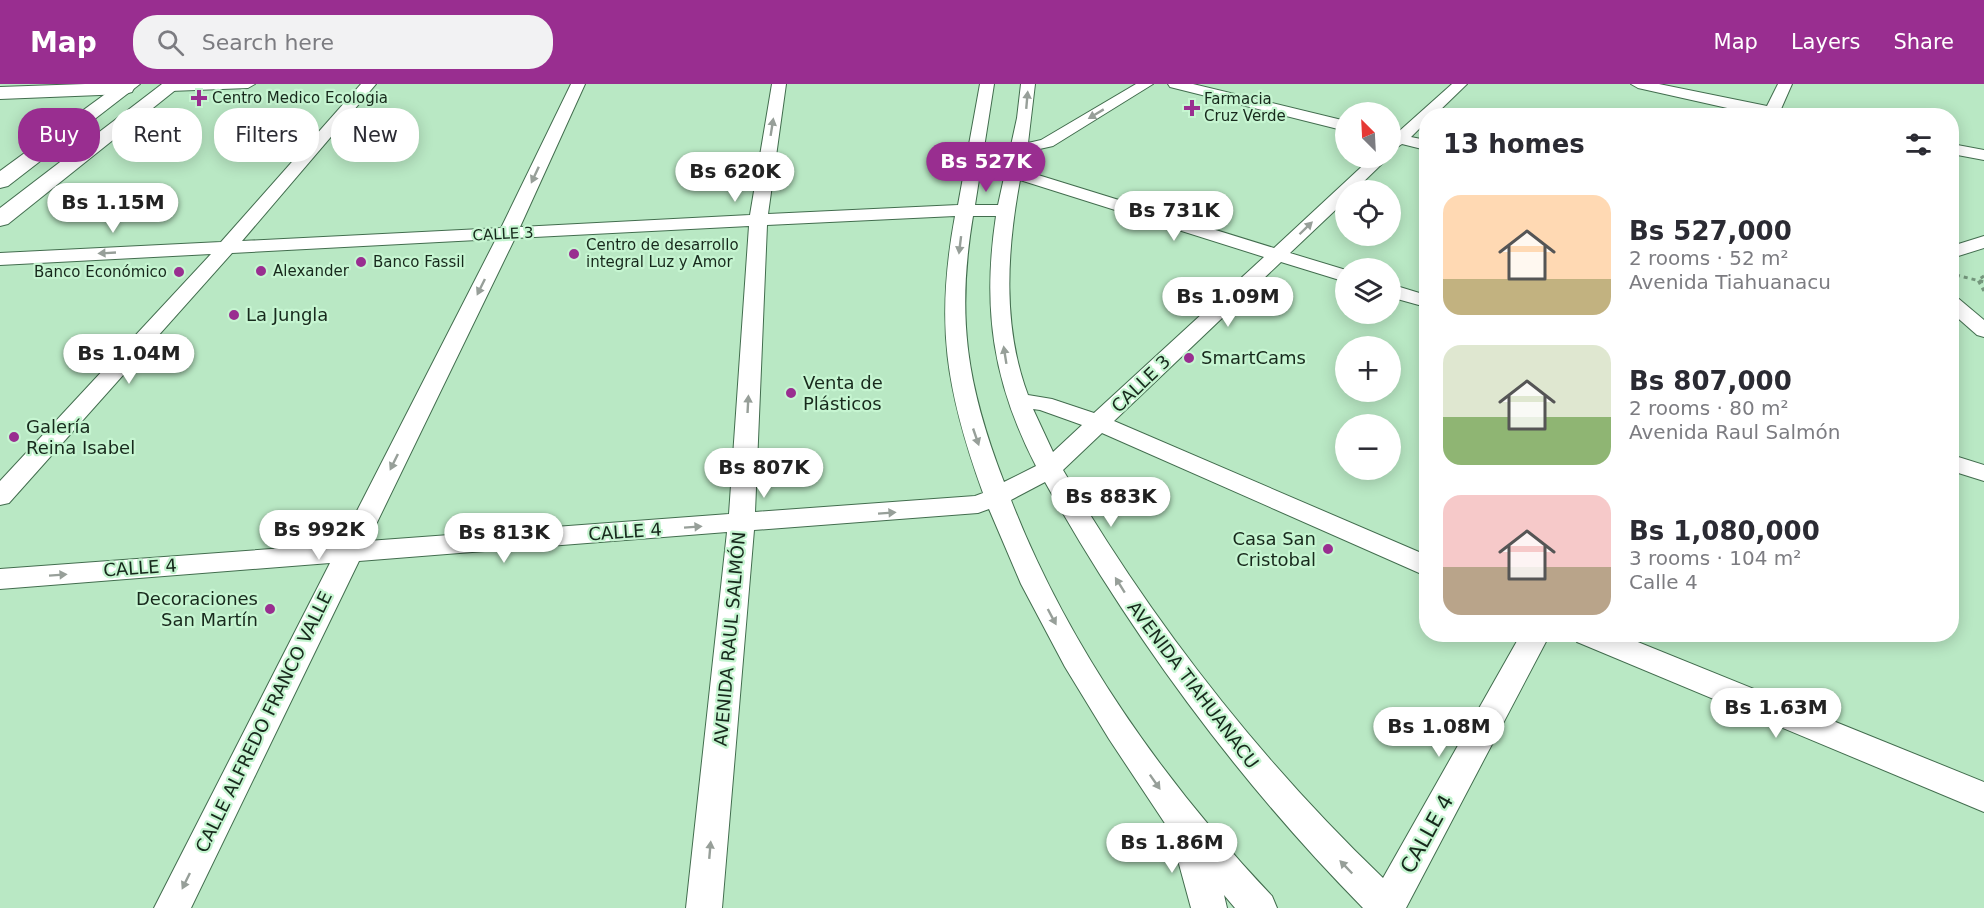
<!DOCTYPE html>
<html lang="en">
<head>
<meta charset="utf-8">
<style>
	body { margin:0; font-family:"DejaVu Sans",sans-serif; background:#f2f2f3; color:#2b2b33; height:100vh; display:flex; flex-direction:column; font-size:22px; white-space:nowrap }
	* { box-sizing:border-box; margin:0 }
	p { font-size:20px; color:#7c7c81 }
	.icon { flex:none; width:33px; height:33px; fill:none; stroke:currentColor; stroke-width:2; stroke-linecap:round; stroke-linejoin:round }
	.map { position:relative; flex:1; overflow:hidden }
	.drawer { position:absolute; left:1419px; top:24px; width:540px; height:534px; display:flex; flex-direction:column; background:#fff; border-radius:24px; box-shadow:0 3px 15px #0003 }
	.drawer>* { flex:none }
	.guide { position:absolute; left:18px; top:24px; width:570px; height:54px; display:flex; gap:12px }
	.needle { width:39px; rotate:336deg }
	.buttons { position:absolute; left:1335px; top:18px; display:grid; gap:12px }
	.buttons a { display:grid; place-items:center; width:66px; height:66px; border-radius:50%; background:#fff; box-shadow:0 3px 15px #0003; font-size:30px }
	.price { position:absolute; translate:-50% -51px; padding:0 14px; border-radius:21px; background:#fff; color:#222; font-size:20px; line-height:39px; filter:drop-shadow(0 2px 3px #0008) }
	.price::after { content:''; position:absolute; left:50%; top:36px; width:18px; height:14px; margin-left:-9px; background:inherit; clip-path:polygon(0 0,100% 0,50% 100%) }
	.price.selected { background:#992e90; color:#fff }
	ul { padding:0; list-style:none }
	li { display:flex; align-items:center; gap:18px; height:150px; padding:0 24px }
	li span { display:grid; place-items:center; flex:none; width:168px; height:120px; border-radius:18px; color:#555 }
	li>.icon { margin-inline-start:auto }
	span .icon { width:72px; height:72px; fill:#fffc; stroke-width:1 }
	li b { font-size:26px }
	h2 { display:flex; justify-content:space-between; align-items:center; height:72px; padding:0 24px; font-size:26px }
	.tag { padding:0 21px; border-radius:24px; background:#fff; box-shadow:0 3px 15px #0003; font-size:21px; line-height:54px }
	.tag.selected { background:#992e90; color:#fff }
	header { display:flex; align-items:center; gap:36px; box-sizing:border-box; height:84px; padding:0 30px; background:#992e90; color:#fff }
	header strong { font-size:28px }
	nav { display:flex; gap:33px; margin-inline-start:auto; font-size:21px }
	.search { width:420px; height:54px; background:#f2f2f3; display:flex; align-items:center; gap:15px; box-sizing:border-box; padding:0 21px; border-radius:24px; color:#7c7c81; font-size:22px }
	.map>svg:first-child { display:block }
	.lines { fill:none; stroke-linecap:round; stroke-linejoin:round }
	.street-casing { stroke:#426d4e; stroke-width:2 }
	.secondary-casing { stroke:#426d4e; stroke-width:2 }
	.highway-casing { stroke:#426d4e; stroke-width:2 }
	.path { stroke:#74967c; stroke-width:3; stroke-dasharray:4 4; stroke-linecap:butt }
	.street { fill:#fff; fill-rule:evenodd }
	.secondary { fill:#fff; fill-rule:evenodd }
	.highway { fill:#fff; fill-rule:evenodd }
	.oneway { fill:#979f99 }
	.poi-dot { fill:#992e90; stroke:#c6f5d1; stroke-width:2 }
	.labels { text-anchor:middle; stroke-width:4.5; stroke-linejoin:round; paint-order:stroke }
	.far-poi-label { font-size:15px; fill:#17291c; stroke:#c6f5d1; text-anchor:start }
	.far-street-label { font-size:15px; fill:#17291c; stroke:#c6f5d1 }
	.poi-label { font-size:18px; fill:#17291c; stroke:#c6f5d1; text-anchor:start }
	.street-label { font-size:18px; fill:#17291c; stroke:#c6f5d1 }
	.near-street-label { font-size:21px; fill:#17291c; stroke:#c6f5d1 }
</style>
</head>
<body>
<header>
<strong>Map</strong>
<div class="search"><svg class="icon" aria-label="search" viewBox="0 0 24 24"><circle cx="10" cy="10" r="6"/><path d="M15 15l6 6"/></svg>Search here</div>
<nav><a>Map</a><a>Layers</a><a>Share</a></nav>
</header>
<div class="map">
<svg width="1984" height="824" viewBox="0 0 1984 824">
	<rect width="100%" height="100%" fill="#b9e8c4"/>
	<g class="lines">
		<defs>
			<g id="street">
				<polygon points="165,0 255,0 248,4 170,7 165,6 163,3"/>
				<path d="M361,0H376L242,157L501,144L571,0H585L520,143L750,131L772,0H786L768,130L958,121L980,0H994L975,121H998L1017,34L1021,0H1035L1028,59L1041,56L1136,0H1153L1053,62L1026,68L1022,86L1274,164L1371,74H1388L1355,106H1346V116L1290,169L1346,186V198L1281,178L1114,337L1426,471V492L1102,349L1063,386C1151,536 1258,674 1383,794L1521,550H1550L1406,824H1363C1238,697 1132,553 1045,398L1011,416C1068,563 1164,698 1272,812L1277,824H1235L1224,811L1227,824H1191L1170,747L1109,655L1065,583L1021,500L989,425L978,429L754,446L722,824H686L727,448L359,477L191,824H154L330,479L0,505V485L340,460L496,155L232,169L9,419L0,421V397L211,170L0,181V169L221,158ZM1020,96L1264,173L1094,329L1052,315L1028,311C1002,242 1007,166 1020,96ZM955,132C935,240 946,306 983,409L975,412L755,428L767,141ZM973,132H996C982,225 993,299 1036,382L1004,398C967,302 956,234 973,132ZM749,142L729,430L368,457L515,154ZM1033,325L1040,326L1082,341L1053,368Z"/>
				<polygon points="1168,0 1193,0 1346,37 1346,47 1170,3"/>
				<polygon points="1452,0 1467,0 1434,32 1426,32 1426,38 1411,53 1426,56 1426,66 1402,60 1390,68 1390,48 1396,50"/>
				<polygon points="1631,0 1659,0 1767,22 1778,0 1792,0 1781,25 1796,29 1798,32 1763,32 1638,4"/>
				<polygon points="1952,60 1984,66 1984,76 1952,70"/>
				<polygon points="1984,152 1984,164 1952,174 1952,162"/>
				<polygon points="1390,200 1426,211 1426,223 1390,213"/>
				<polygon points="1952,213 1959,215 1984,236 1984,253 1977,251 1952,229"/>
				<polygon points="1952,371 1984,381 1984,397 1952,387"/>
				<polygon points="1573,550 1618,550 1984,698 1984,728 1577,558"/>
			</g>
			<polygon id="secondary" points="85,0 131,0 134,4 132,8 125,10 0,15 0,3"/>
			<g id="highway">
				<polygon points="119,0 140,0 8,102 0,104 0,87"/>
				<polygon points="162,0 183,0 8,140 0,142 0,124"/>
			</g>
		</defs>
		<!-- street casing -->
		<use href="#street" class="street-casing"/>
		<!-- secondary casing -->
		<use href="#secondary" class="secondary-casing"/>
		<!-- highway casing -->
		<use href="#highway" class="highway-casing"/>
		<!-- path -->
		<g class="path">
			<polyline points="1956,191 1984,198"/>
			<polyline points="1984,192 1978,196 1984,207"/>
		</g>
		<!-- street -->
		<use href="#street" class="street"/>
		<!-- secondary -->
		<use href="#secondary" class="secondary"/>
		<!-- highway -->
		<use href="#highway" class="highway"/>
	</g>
	<!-- one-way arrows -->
	<defs><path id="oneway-solid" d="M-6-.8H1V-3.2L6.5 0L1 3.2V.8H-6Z" transform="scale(1.5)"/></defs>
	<g class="oneway">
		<use href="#oneway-solid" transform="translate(1027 16) rotate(-85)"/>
		<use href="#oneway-solid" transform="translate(1096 30) rotate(149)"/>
		<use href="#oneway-solid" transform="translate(772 43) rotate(-81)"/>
		<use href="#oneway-solid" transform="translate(535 91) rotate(115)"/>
		<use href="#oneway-solid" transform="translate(1306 144) rotate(-44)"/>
		<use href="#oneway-solid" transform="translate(960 161) rotate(97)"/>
		<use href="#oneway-solid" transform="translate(107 169) rotate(177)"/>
		<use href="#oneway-solid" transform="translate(481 203) rotate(116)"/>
		<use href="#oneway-solid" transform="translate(1005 271) rotate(-99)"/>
		<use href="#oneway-solid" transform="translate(748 320) rotate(-87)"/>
		<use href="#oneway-solid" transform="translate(976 353) rotate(71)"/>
		<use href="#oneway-solid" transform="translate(394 378) rotate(116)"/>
		<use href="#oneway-solid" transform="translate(887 429) rotate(-4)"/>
		<use href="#oneway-solid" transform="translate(693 443) rotate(-4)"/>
		<use href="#oneway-solid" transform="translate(58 491) rotate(-4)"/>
		<use href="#oneway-solid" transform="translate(1120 501) rotate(-122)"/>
		<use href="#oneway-solid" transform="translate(1052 533) rotate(62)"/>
		<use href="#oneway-solid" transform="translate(1155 698) rotate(55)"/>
		<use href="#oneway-solid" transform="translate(710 766) rotate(-85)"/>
		<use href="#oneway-solid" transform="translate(1346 783) rotate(-134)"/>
		<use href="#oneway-solid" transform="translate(186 797) rotate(116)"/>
	</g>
	<!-- markers -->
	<g class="poi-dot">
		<path d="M196 5h6v6h6v6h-6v6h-6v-6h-6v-6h6z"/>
		<path d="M1189 15h6v6h6v6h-6v6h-6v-6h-6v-6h6z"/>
		<circle cx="574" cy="170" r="6"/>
		<circle cx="361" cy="178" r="6"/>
		<circle cx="261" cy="187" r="6"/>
		<circle cx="179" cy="188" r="6"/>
		<circle cx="234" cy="231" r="6"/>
		<circle cx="1189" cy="274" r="6"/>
		<circle cx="791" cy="309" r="6"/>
		<circle cx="14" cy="353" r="6"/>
		<circle cx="1328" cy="465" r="6"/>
		<circle cx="270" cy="525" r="6"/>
	</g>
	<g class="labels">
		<!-- far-poi labels -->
		<g class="far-poi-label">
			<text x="212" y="19">Centro Medico Ecologia</text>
			<text x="1204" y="20">Farmacia<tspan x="1204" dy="17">Cruz Verde</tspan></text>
			<text x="586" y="166">Centro de desarrollo<tspan x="586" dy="17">integral Luz y Amor</tspan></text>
			<text x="373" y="183">Banco Fassil</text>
			<text x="273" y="192">Alexander</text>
			<text x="167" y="193" text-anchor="end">Banco Económico</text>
		</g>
		<!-- far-street labels -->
		<g class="far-street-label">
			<text transform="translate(503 150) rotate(-3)" y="5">CALLE 3</text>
		</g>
		<!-- poi labels -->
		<g class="poi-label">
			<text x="246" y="237">La Jungla</text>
			<text x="1201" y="280">SmartCams</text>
			<text x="803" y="305">Venta de<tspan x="803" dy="21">Plásticos</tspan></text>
			<text x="26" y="349">Galería<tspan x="26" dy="21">Reina Isabel</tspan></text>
			<text x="1316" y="461" text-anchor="end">Casa San<tspan x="1316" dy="21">Cristobal</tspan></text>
			<text x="258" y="521" text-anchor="end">Decoraciones<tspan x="258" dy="21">San Martín</tspan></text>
		</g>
		<!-- street labels -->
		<g class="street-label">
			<text transform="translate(1141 300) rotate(-44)" y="6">CALLE 3</text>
			<text transform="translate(625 448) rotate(-4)" y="6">CALLE 4</text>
			<text transform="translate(140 484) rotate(-4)" y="6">CALLE 4</text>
			<text transform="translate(730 555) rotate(-85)" y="6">AVENIDA RAUL SALMÓN</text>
			<text transform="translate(1193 601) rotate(53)" y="6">AVENIDA TIAHUANACU</text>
			<text transform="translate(264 638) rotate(-64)" y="6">CALLE ALFREDO FRANCO VALLE</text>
		</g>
		<!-- near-street labels -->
		<g class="near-street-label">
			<text transform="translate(1427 750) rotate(-61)" y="7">CALLE 4</text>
		</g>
	</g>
</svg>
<div class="buttons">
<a><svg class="needle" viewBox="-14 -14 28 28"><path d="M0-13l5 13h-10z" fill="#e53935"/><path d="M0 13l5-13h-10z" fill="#7c7c81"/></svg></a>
<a><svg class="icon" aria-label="locate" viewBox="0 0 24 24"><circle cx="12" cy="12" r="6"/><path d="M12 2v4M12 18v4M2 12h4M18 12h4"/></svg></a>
<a><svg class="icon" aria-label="layers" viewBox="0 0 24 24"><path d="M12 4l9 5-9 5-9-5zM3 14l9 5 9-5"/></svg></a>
<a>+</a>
<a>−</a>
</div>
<b class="price selected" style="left:986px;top:109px">Bs 527K</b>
<b class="price" style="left:735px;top:119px">Bs 620K</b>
<b class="price" style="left:113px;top:150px">Bs 1.15M</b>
<b class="price" style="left:1174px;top:158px">Bs 731K</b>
<b class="price" style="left:1228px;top:244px">Bs 1.09M</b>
<b class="price" style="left:129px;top:301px">Bs 1.04M</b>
<b class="price" style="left:764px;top:415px">Bs 807K</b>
<b class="price" style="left:1111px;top:444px">Bs 883K</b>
<b class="price" style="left:319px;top:477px">Bs 992K</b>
<b class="price" style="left:504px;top:480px">Bs 813K</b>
<b class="price" style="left:1776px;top:655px">Bs 1.63M</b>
<b class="price" style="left:1439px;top:674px">Bs 1.08M</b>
<b class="price" style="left:1172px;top:790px">Bs 1.86M</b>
<div class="guide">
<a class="tag selected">Buy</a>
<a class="tag">Rent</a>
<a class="tag">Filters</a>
<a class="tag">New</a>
</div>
<section class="drawer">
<h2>13 homes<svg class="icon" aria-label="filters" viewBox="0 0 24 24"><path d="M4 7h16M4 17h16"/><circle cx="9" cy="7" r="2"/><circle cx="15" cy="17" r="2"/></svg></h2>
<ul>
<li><span style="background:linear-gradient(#ffd9b3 70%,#c2b280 0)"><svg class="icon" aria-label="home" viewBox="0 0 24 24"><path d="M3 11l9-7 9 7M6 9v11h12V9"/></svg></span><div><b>Bs 527,000</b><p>2 rooms · 52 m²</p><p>Avenida Tiahuanacu</p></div></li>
<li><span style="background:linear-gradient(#dfe7d0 60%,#8fb573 0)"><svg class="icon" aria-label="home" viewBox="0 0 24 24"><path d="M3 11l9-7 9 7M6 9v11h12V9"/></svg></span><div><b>Bs 807,000</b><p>2 rooms · 80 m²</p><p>Avenida Raul Salmón</p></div></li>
<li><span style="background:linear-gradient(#f6c9c9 60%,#b9a48a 0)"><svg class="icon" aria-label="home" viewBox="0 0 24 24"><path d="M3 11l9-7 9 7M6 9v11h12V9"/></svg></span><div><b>Bs 1,080,000</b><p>3 rooms · 104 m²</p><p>Calle 4</p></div></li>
</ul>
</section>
</div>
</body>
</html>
